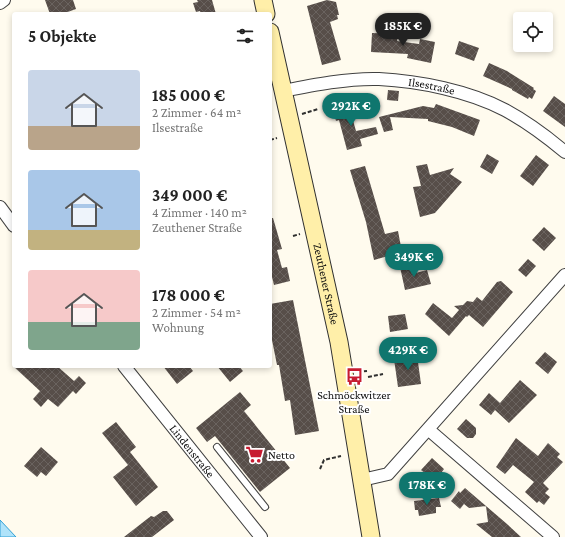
<!DOCTYPE html>
<html lang="de">
<head>
<meta charset="utf-8">
<style>
	body { margin:0; font-family:"Crimson Pro",serif; background:#f6f6f6; color:#222; height:100vh; display:flex; flex-direction:column; font-size:15px; white-space:nowrap }
	* { box-sizing:border-box; margin:0 }
	p { font-size:13px; color:#767676 }
	.icon { flex:none; width:22px; height:22px; fill:none; stroke:currentColor; stroke-width:2; stroke-linecap:round; stroke-linejoin:round }
	.map { position:relative; flex:1; overflow:hidden }
	.drawer { position:absolute; left:12px; top:12px; width:260px; height:356px; display:flex; flex-direction:column; background:#fff; border-radius:4px; box-shadow:0 2px 6px #0003 }
	.drawer>* { flex:none }
	.buttons { position:absolute; left:513px; top:12px; display:grid; gap:8px }
	.buttons a { display:grid; place-items:center; width:40px; height:40px; border-radius:4px; background:#fff; box-shadow:0 2px 6px #0003; font-size:20px }
	.price { position:absolute; translate:-50% -34px; padding:0 9px; border-radius:14px; background:#0f766e; color:#fff; font-size:13px; line-height:26px; filter:drop-shadow(0 1px 2px #0008) }
	.price::after { content:''; position:absolute; left:50%; top:24px; width:12px; height:9px; margin-left:-6px; background:inherit; clip-path:polygon(0 0,100% 0,50% 100%) }
	.price.selected { background:#222; color:#fff }
	ul { padding:0; list-style:none }
	li { display:flex; align-items:center; gap:12px; height:100px; padding:0 16px }
	li span { display:grid; place-items:center; flex:none; width:112px; height:80px; border-radius:4px; color:#555 }
	li>.icon { margin-inline-start:auto }
	span .icon { width:48px; height:48px; fill:#fffc; stroke-width:1 }
	li b { font-size:17px }
	h2 { display:flex; justify-content:space-between; align-items:center; height:48px; padding:0 16px; font-size:17px }
	.map>svg:first-child { display:block }
	.water { fill:#afe3fa; stroke:#31a0d6 }
	.building { fill:url(#building-cross-hatch) }
	.lines { fill:none; stroke-linecap:round; stroke-linejoin:round }
	.service-casing { stroke:#414141; stroke-width:8 }
	.minor-casing { stroke:#414141; stroke-width:14 }
	.secondary-casing { stroke:#303030; stroke-width:19 }
	.path { stroke:#303030; stroke-width:2; stroke-dasharray:4 2; stroke-linecap:butt }
	.service { stroke:#fff; stroke-width:6 }
	.minor { stroke:#fff; stroke-width:12 }
	.secondary { stroke:#ffefa9; stroke-width:17 }
	.labels { text-anchor:middle; stroke-width:4; stroke-linejoin:round; paint-order:stroke }
	.street-label { font-size:12px; fill:#0e0e0e; stroke:#fff }
	.poi-label { font-size:12px; fill:#0e0e0e; stroke:#fff }
</style>
</head>
<body>
<div class="map">
<svg width="565" height="537" viewBox="0 0 565 537">
	<defs>
		<pattern id="building-cross-hatch" width="8" height="8" patternUnits="userSpaceOnUse"><rect width="8" height="8" fill="#574e49"/><path d="M0 0l8 8M0 8l8-8" fill="none" stroke="#6a635f"/></pattern>
	</defs>
	<rect width="100%" height="100%" fill="#fffbee"/>
	<!-- water -->
	<polygon class="water" points="0,520 16,537 0,537"/>
	<!-- building -->
	<g class="building">
		<polygon points="45,0 73,0 76,9 62,14 50,14"/>
		<polygon points="197,0 212,0 216,14 201,14 200,11 196,12 193,3 198,2"/>
		<polygon points="327,0 336,2 339,15 337,15 338,19 330,22 341,60 322,65 307,6"/>
		<polygon points="372,33 398,34 397,41 419,44 420,39 435,42 431,63 407,58 408,54 371,52"/>
		<polygon points="459,41 479,48 474,61 455,54"/>
		<polygon points="489,63 507,71 534,88 533,89 536,91 532,99 529,97 528,99 512,90 512,89 483,76"/>
		<polygon points="388,90 399,91 398,101 387,100"/>
		<polygon points="554,96 565,104 565,127 543,111"/>
		<polygon points="348,103 356,131 376,127 378,134 360,139 362,146 347,150 339,120 336,121 332,107"/>
		<polygon points="436,104 480,120 474,136 452,127 428,121 428,119 390,117 393,130 384,132 379,117 423,106 434,108"/>
		<polygon points="487,154 499,161 492,174 480,167"/>
		<polygon points="536,155 549,165 533,186 520,176"/>
		<polygon points="427,164 430,175 454,168 450,174 462,182 435,213 420,217 413,187 421,186 416,166"/>
		<polygon points="365,166 385,234 398,231 402,252 374,260 366,222 350,170"/>
		<polygon points="270,218 273,218 282,249 277,250 282,268 287,267 290,281 274,285 270,269"/>
		<polygon points="544,227 556,238 544,251 532,240"/>
		<polygon points="528,259 536,266 526,277 518,270"/>
		<polygon points="410,265 412,274 427,270 431,284 405,290 400,267"/>
		<polygon points="501,281 513,292 483,327 469,315 467,317 466,316 449,336 425,314 433,303 452,318 459,310 454,306 463,305 467,301 473,302 477,297 482,301 497,282"/>
		<polygon points="293,300 319,431 295,435 290,400 285,401 279,365 277,365 270,330 270,304"/>
		<polygon points="405,314 408,329 390,332 388,316"/>
		<polygon points="545,352 557,362 548,374 535,363"/>
		<polygon points="417,355 421,384 398,387 394,359"/>
		<polygon points="13,366 57,366 74,381 79,376 86,383 76,394 73,391 58,407 48,399 41,407 33,399 40,391"/>
		<polygon points="163,366 189,366 193,371 177,384"/>
		<polygon points="217,366 239,366 243,371 230,382"/>
		<polygon points="520,380 537,395 509,423 495,410 491,415 479,405 489,393 500,403"/>
		<polygon points="240,392 251,405 244,411 290,468 260,492 215,436 207,442 196,428"/>
		<polygon points="466,419 476,428 476,434 473,438 467,438 457,429"/>
		<polygon points="116,422 136,447 130,452 158,487 136,506 113,477 128,465 102,433"/>
		<polygon points="516,438 538,456 548,443 560,454 557,457 563,462 543,483 549,489 545,493 550,497 544,505 539,501 537,503 525,492 534,482 513,465 505,474 496,467"/>
		<polygon points="41,447 58,462 46,476 41,472 37,477 24,466"/>
		<polygon points="432,458 444,469 441,473 445,476 436,486 424,475 426,474 421,470"/>
		<polygon points="465,488 507,524 521,537 492,537 476,524 488,522 486,506 469,508 464,504 460,509 451,501 459,491 460,493"/>
		<polygon points="439,498 441,507 436,507 436,513 419,516 418,510 415,510 414,501"/>
		<polygon points="163,511 167,511 174,520 152,537 124,537 151,516 154,517"/>
	</g>
	<g class="lines">
		<defs>
			<polyline id="service" points="217,447 265,507"/>
			<g id="minor">
				<polyline points="0,3 4,0"/>
				<path id="s1" d="M283,91C313,85 348,78 379,79C419,81 469,91 505,110C527,122 546,136 565,152"/>
				<polyline points="0,207 14,226"/>
				<path id="s2" d="M124,366L261,537"/>
				<polyline points="429,430 553,537"/>
				<polyline points="362,480 388,474 565,275"/>
			</g>
			<g id="secondary">
				<polyline points="263,0 266,14"/>
				<path id="s3" d="M270,32L339,342L371,537"/>
			</g>
		</defs>
		<!-- service casing -->
		<use href="#service" class="service-casing"/>
		<!-- minor casing -->
		<use href="#minor" class="minor-casing"/>
		<!-- secondary casing -->
		<use href="#secondary" class="secondary-casing"/>
		<!-- path -->
		<g class="path">
			<polyline points="302,114 318,109"/>
			<polyline points="270,140 277,138"/>
			<polyline points="293,236 300,234"/>
			<polyline points="358,372 367,371"/>
			<polyline points="368,377 383,374"/>
			<polyline points="320,469 324,460 341,456"/>
		</g>
		<!-- service -->
		<use href="#service" class="service"/>
		<!-- minor -->
		<use href="#minor" class="minor"/>
		<!-- secondary -->
		<use href="#secondary" class="secondary"/>
	</g>
	<!-- icons -->
	<defs>
		<symbol id="bus-bare" viewBox="-9 -9 18 18"><path d="M-5-6H5V4H4V6H2V4H-2V6H-4V4H-5ZM-3.5-4V0h7V-4ZM-3.5 1.2v1.5H-2V1.2ZM2 1.2v1.5H3.5V1.2Z" fill="#c71c31" stroke="#fff" stroke-width="2.5" paint-order="stroke"/></symbol>
		<symbol id="supermarket-bare" viewBox="-9 -9 18 18"><path d="M-6-5.5h2.5l.6 2H6L4.5 2H-2.5L-4.4-4H-6ZM-1.5 3.2a1.3 1.3 0 1 0 .1 0ZM3 3.2a1.3 1.3 0 1 0 .1 0Z" fill="#c71c31" stroke="#fff" stroke-width="2.5" paint-order="stroke"/></symbol>
	</defs>
	<g fill-rule="evenodd">
		<use href="#bus-bare" x="342" y="364" width="25" height="25"/>
		<use href="#supermarket-bare" x="242" y="442" width="25" height="25"/>
	</g>
	<g class="labels">
		<!-- street labels -->
		<g class="street-label">
			<text dy="4" stroke="none"><textPath href="#s1" startOffset="150">Ilsestraße</textPath></text>
			<text dy="4" stroke="none"><textPath href="#s3" startOffset="258">Zeuthener Straße</textPath></text>
			<text dy="4" stroke="none"><textPath href="#s2" startOffset="109">Lindenstraße</textPath></text>
		</g>
		<!-- poi labels -->
		<g class="poi-label">
			<text x="354" y="399">Schmöckwitzer<tspan x="354" dy="14">Straße</tspan></text>
			<text x="268" y="459" text-anchor="start">Netto</text>
		</g>
	</g>
</svg>
<div class="buttons">
<a><svg class="icon" aria-label="locate" viewBox="0 0 24 24"><circle cx="12" cy="12" r="6"/><path d="M12 2v4M12 18v4M2 12h4M18 12h4"/></svg></a>
</div>
<b class="price selected" style="left:403px;top:47px">185K €</b>
<b class="price" style="left:351px;top:127px">292K €</b>
<b class="price" style="left:414px;top:278px">349K €</b>
<b class="price" style="left:408px;top:371px">429K €</b>
<b class="price" style="left:427px;top:506px">178K €</b>
<section class="drawer">
<h2>5 Objekte<svg class="icon" aria-label="filters" viewBox="0 0 24 24"><path d="M4 7h16M4 17h16"/><circle cx="9" cy="7" r="2"/><circle cx="15" cy="17" r="2"/></svg></h2>
<ul>
<li><span style="background:linear-gradient(#c9d6e8 70%,#b9a48a 0)"><svg class="icon" aria-label="home" viewBox="0 0 24 24"><path d="M3 11l9-7 9 7M6 9v11h12V9"/></svg></span><div><b>185 000 €</b><p>2 Zimmer · 64 m²</p><p>Ilsestraße</p></div></li>
<li><span style="background:linear-gradient(#a9c7e8 75%,#c2b280 0)"><svg class="icon" aria-label="home" viewBox="0 0 24 24"><path d="M3 11l9-7 9 7M6 9v11h12V9"/></svg></span><div><b>349 000 €</b><p>4 Zimmer · 140 m²</p><p>Zeuthener Straße</p></div></li>
<li><span style="background:linear-gradient(#f6c9c9 65%,#7fa58c 0)"><svg class="icon" aria-label="home" viewBox="0 0 24 24"><path d="M3 11l9-7 9 7M6 9v11h12V9"/></svg></span><div><b>178 000 €</b><p>2 Zimmer · 54 m²</p><p>Wohnung</p></div></li>
</ul>
</section>
</div>
</body>
</html>
